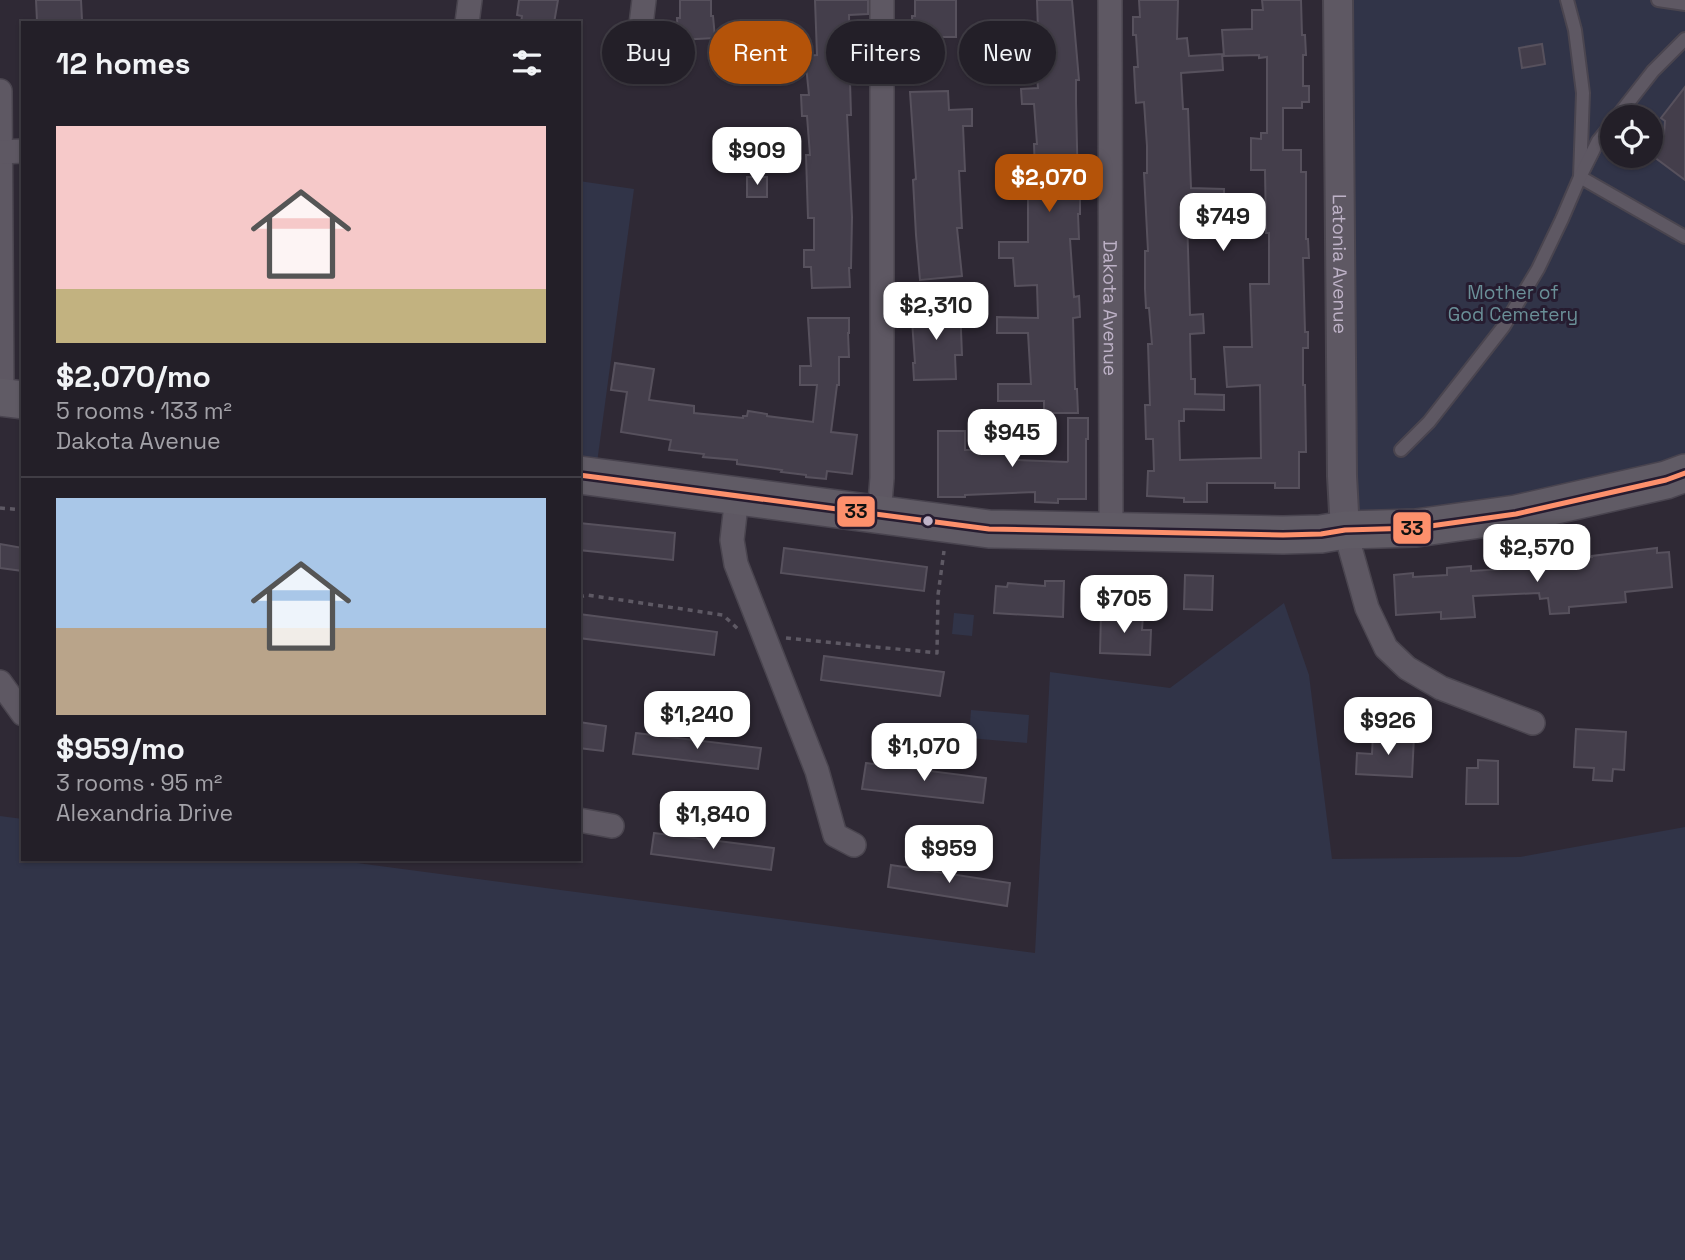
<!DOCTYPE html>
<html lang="en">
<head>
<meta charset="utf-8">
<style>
	body { margin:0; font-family:"Space Grotesk",sans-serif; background:#2f2c34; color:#f1f3f6; height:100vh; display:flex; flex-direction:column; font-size:26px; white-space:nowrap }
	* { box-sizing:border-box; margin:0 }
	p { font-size:23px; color:#a3a2a8 }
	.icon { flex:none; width:38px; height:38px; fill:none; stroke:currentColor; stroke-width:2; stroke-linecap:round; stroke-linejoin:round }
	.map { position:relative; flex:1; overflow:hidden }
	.side { position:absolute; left:21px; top:21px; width:560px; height:840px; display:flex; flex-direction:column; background:#231f28; border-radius:0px; box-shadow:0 2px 5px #0004,0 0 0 2px #403d45 }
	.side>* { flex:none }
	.banner { position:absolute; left:602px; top:21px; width:665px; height:63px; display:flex; gap:14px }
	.fabs { position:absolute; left:1600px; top:105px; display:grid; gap:14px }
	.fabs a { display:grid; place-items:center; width:63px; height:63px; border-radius:50%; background:#231f28; box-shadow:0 2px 5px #0004,0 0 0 2px #403d45; font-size:35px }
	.price { position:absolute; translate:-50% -60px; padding:0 16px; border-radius:14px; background:#fff; color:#222; font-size:23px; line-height:46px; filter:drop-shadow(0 2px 4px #0008) }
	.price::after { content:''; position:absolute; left:50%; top:42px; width:21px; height:16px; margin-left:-10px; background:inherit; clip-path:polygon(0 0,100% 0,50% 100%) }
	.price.active { background:#b45309; color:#fff }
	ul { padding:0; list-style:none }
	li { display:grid; align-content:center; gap:14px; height:371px; padding:0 35px }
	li+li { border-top:2px solid #403d45 }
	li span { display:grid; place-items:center; height:217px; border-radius:0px; color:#555 }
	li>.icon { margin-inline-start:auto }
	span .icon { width:126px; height:126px; fill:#fffc; stroke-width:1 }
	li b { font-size:30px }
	h2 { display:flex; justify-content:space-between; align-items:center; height:84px; padding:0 35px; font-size:30px }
	.tag { padding:0 24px; border-radius:32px; background:#231f28; box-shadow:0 2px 5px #0004,0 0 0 2px #403d45; font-size:24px; line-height:63px }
	.tag.active { background:#b45309; color:#fff }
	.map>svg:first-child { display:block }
	.green { fill:#313448; fill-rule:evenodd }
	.building { fill:#443e4b; stroke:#57515d; stroke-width:2 }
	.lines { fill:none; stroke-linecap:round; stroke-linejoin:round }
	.service-casing { stroke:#4a454f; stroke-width:16 }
	.minor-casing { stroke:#4a454f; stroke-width:26 }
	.tertiary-casing { stroke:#4a454f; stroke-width:32 }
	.primary-casing { stroke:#49444f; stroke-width:40 }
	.path { stroke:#5e5964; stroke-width:3.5; stroke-dasharray:5 5; stroke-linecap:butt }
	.service { stroke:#5e5863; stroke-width:12 }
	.minor { stroke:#5e5863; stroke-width:23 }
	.tertiary { stroke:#5e5863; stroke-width:28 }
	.primary { stroke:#605b65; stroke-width:37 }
	.bus-1-casing { stroke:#261c30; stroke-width:10 }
	.bus-1 { stroke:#fd906c; stroke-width:5 }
	.bus-dot { fill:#beb2c7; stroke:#261c30; stroke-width:2.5 }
	.labels { text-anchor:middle; stroke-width:6; stroke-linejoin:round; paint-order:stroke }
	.street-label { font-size:19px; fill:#beb2c7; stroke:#261c30 }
	.park-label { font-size:19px; fill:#6a8f97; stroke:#261c30 }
	.line-badge { stroke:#261c30; stroke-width:2.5 }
	.pale-badge-label { font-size:19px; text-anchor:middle; font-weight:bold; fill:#111 }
</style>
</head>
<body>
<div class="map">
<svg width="1685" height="1260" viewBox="0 0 1685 1260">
	<rect width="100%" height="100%" fill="#2f2935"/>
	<!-- green -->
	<g class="green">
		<path d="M1338,0H1685V473L1345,530ZM1612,117H1650V156H1612Z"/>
		<polygon points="579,181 634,189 597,463 579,461"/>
		<polygon points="1284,603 1309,675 1332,859 1520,857 1685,827 1685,1260 0,1260 0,816 23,819 23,859 327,859 1035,953 1050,672 1170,688"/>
		<polygon points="954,613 974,615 972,636 952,634"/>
		<polygon points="971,710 1029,715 1027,743 969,738"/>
	</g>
	<!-- building -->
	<g class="building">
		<polygon points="36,0 81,0 82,20 37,21"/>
		<polygon points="519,0 558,0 554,23 521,23 522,16 517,15"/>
		<polygon points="680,0 711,0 711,16 713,16 715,38 678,40 677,18 680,18"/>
		<polygon points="815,0 868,0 868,14 849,15 850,57 851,57 853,81 850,81 851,115 847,115 852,217 851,268 849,268 850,287 812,288 811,267 804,267 804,250 814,250 814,218 808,218 806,155 810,155 807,116 802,116 801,95 809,95 805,56 817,55"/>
		<polygon points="915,0 956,0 956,37 942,37 944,63 913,64 912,16 915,16"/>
		<polygon points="1037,0 1072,0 1079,80 1076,80 1076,102 1078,191 1080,191 1080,214 1078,214 1079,239 1070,239 1074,297 1079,296 1080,317 1073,318 1075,389 1077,389 1078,413 1044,413 1044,401 998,401 998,384 1031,384 1028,333 997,333 997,317 1038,318 1037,285 1015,286 1013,258 999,258 999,242 1028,242 1028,190 999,190 999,172 1035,172 1034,144 1037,144 1034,104 1022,104 1021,89 1038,88 1035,58 1020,58 1019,31 1038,30"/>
		<polygon points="1139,0 1178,0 1177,39 1187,38 1189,56 1222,54 1223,70 1181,73 1183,109 1188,109 1191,188 1224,189 1224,208 1189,207 1189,216 1187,217 1190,315 1203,314 1204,333 1190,334 1191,379 1195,379 1195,394 1224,395 1224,410 1184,409 1184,421 1179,421 1180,460 1261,458 1260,385 1227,387 1224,347 1252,347 1250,284 1269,284 1269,233 1266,233 1265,170 1251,170 1251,138 1261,139 1261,133 1267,133 1267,57 1259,58 1259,55 1224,56 1222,30 1252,29 1252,10 1263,10 1262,0 1301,0 1302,35 1305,35 1306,55 1303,55 1303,86 1309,86 1309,102 1302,102 1302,108 1283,108 1283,150 1301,150 1301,172 1306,172 1306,239 1308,239 1309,258 1303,258 1305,332 1308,332 1308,348 1303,348 1303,385 1305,385 1306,452 1299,452 1299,488 1275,488 1275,483 1207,483 1207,502 1184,502 1184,498 1147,496 1148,471 1154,471 1153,439 1146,439 1145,405 1150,405 1148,344 1152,344 1149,308 1146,308 1145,289 1145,251 1148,251 1144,173 1147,173 1147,146 1144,102 1136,103 1135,87 1134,67 1138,67 1136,35 1133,35 1133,17 1140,17"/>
		<polygon points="780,39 780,54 752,55 751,40"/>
		<polygon points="1542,44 1545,64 1522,68 1519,48"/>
		<polygon points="1685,87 1685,180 1650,154 1650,151 1664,134 1665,121 1661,118"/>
		<polygon points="948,91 949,110 972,109 972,126 963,126 965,171 959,171 962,228 957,228 962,276 920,280 916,235 913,180 916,179 910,92"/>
		<rect x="747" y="177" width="20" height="20"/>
		<polygon points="911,306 960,306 962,355 955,355 956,379 914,380 913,363 915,363"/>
		<polygon points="808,318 849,318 849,333 848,333 849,357 839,357 839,385 837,385 831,432 857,435 852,474 827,471 826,479 806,477 806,475 781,472 782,470 737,464 737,460 703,457 704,454 669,450 671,440 621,432 627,392 611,390 615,363 654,369 649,400 694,406 694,413 743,418 743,416 747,416 748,411 767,414 767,416 813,422 817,385 800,385 800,366 811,366"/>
		<polygon points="1068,418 1088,418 1088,439 1086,439 1086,499 1058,499 1058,503 1035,502 1035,492 965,495 965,497 938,497 938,431 965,431 965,450 995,450 995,452 1014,451 1015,460 1067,462 1068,461"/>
		<polygon points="579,523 675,533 673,560 579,550"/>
		<polygon points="0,544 23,548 23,571 0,568"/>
		<polygon points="784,548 927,567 924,591 781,573"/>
		<polygon points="1657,548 1657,553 1669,552 1672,587 1625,592 1626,602 1569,607 1569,613 1550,614 1548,598 1540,599 1539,593 1473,596 1475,617 1441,619 1441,612 1396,615 1394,575 1413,573 1413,577 1447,575 1447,568 1471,566 1471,571 1537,567 1537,562 1592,557 1592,556"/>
		<polygon points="1185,575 1213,576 1212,610 1184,609"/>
		<polygon points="1045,581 1064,581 1063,617 994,613 996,586 1007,587 1008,583 1045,586"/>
		<polygon points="1101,613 1143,615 1142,630 1151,630 1150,655 1100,653"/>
		<polygon points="579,614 717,632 714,655 579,638"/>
		<polygon points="824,656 944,672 940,696 821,680"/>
		<polygon points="579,722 606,726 603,751 579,748"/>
		<polygon points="1576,729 1626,732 1624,770 1613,769 1612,781 1593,780 1594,768 1574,767"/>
		<polygon points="636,733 761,748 758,769 633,754"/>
		<polygon points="1373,734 1414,736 1412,777 1356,774 1357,753 1372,754"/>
		<polygon points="1478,760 1498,761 1498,804 1466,804 1467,768 1478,768"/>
		<polygon points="866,763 986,778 983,803 862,789"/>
		<polygon points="654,833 774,848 771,870 651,854"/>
		<polygon points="891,865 1010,883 1007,906 888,887"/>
	</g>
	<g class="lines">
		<defs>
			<g id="service">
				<polyline points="1567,0 1575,30 1583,93 1580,177 1685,237"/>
				<polyline points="1658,0 1685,4"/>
				<polyline points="1617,117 1653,71 1685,39"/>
				<polyline points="1401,450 1429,422 1504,326 1538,269 1562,219 1580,177 1598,141 1612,124"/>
			</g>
			<g id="minor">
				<path id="s1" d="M1110,0L1111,532"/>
				<polyline points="467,23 470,0"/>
				<polyline points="640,33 644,0"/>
				<polyline points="0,91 2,397"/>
				<polyline points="1,152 23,151"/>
				<polyline points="737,496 732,540 736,564 817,771 835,835 854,845"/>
				<polyline points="879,515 882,478 882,0"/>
				<polyline points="1345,530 1367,608 1386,648 1407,668 1441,688 1533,723"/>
				<polyline points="0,682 23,714"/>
				<polyline points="579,820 612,826"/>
			</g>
			<g id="tertiary">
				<path id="s2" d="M1338,0L1342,476L1345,530"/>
			</g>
			<g id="primary">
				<polyline points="0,397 23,400"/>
				<polyline points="579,475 989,529 1283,535 1321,534 1345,530 1416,528 1516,514 1666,480 1685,473"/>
			</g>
		</defs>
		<!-- service casing -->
		<use href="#service" class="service-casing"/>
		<!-- minor casing -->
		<use href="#minor" class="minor-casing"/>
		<!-- tertiary casing -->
		<use href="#tertiary" class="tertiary-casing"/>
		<!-- primary casing -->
		<use href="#primary" class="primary-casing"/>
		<!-- path -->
		<g class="path">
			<polyline points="0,508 23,510"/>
			<polyline points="579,597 587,595 723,615 738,629"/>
			<polyline points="786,638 937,653 938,595 944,551"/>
		</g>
		<!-- service -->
		<use href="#service" class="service"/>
		<!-- minor -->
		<use href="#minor" class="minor"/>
		<!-- tertiary -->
		<use href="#tertiary" class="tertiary"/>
		<!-- primary -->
		<use href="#primary" class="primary"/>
		<defs>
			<polyline id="bus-1" points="579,475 989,529 1283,535 1321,534 1345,530 1416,528 1516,514 1666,480 1685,473"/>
		</defs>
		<!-- bus-1 casing -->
		<use href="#bus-1" class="bus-1-casing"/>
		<!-- bus-1 -->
		<use href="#bus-1" class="bus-1"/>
	</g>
	<!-- markers -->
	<circle class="bus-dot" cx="928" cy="521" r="6"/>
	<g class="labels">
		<!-- street labels -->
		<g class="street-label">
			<text dy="7" stroke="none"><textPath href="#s2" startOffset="264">Latonia Avenue</textPath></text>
			<text dy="7" stroke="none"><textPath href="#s1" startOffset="308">Dakota Avenue</textPath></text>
		</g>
		<!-- park labels -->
		<g class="park-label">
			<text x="1513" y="299">Mother of<tspan x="1513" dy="22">God Cemetery</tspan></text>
		</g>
	</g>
	<g class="line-badge">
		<rect x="836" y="495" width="40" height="33" rx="7" fill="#fd906c"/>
		<rect x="1392" y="511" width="40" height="34" rx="7" fill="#fd906c"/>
	</g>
	<g class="pale-badge-label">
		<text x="856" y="518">33</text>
		<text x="1412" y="535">33</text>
	</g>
</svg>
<div class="fabs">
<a><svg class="icon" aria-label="locate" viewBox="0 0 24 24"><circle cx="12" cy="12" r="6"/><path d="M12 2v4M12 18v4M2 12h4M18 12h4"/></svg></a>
</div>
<b class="price" style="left:757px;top:187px">$909</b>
<b class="price active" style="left:1049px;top:214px">$2,070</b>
<b class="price" style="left:1223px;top:253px">$749</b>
<b class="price" style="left:936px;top:342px">$2,310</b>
<b class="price" style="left:1012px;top:469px">$945</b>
<b class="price" style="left:1537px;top:584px">$2,570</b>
<b class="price" style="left:1124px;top:635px">$705</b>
<b class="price" style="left:697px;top:751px">$1,240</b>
<b class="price" style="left:1388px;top:757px">$926</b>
<b class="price" style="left:924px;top:783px">$1,070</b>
<b class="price" style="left:713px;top:851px">$1,840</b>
<b class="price" style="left:949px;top:885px">$959</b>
<div class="banner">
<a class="tag">Buy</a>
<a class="tag active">Rent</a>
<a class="tag">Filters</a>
<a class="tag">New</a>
</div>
<section class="side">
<h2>12 homes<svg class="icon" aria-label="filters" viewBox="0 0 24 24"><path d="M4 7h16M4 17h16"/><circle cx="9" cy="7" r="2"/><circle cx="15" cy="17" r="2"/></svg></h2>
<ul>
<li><span style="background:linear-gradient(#f6c9c9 75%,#c2b280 0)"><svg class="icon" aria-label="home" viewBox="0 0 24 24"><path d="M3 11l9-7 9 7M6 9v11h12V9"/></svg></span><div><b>$2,070/mo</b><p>5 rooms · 133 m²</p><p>Dakota Avenue</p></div></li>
<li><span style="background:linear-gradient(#a9c7e8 60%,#b9a48a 0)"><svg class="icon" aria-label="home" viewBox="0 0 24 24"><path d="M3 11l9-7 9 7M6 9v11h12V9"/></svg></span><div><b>$959/mo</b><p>3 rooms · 95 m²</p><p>Alexandria Drive</p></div></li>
</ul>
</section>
</div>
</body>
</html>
